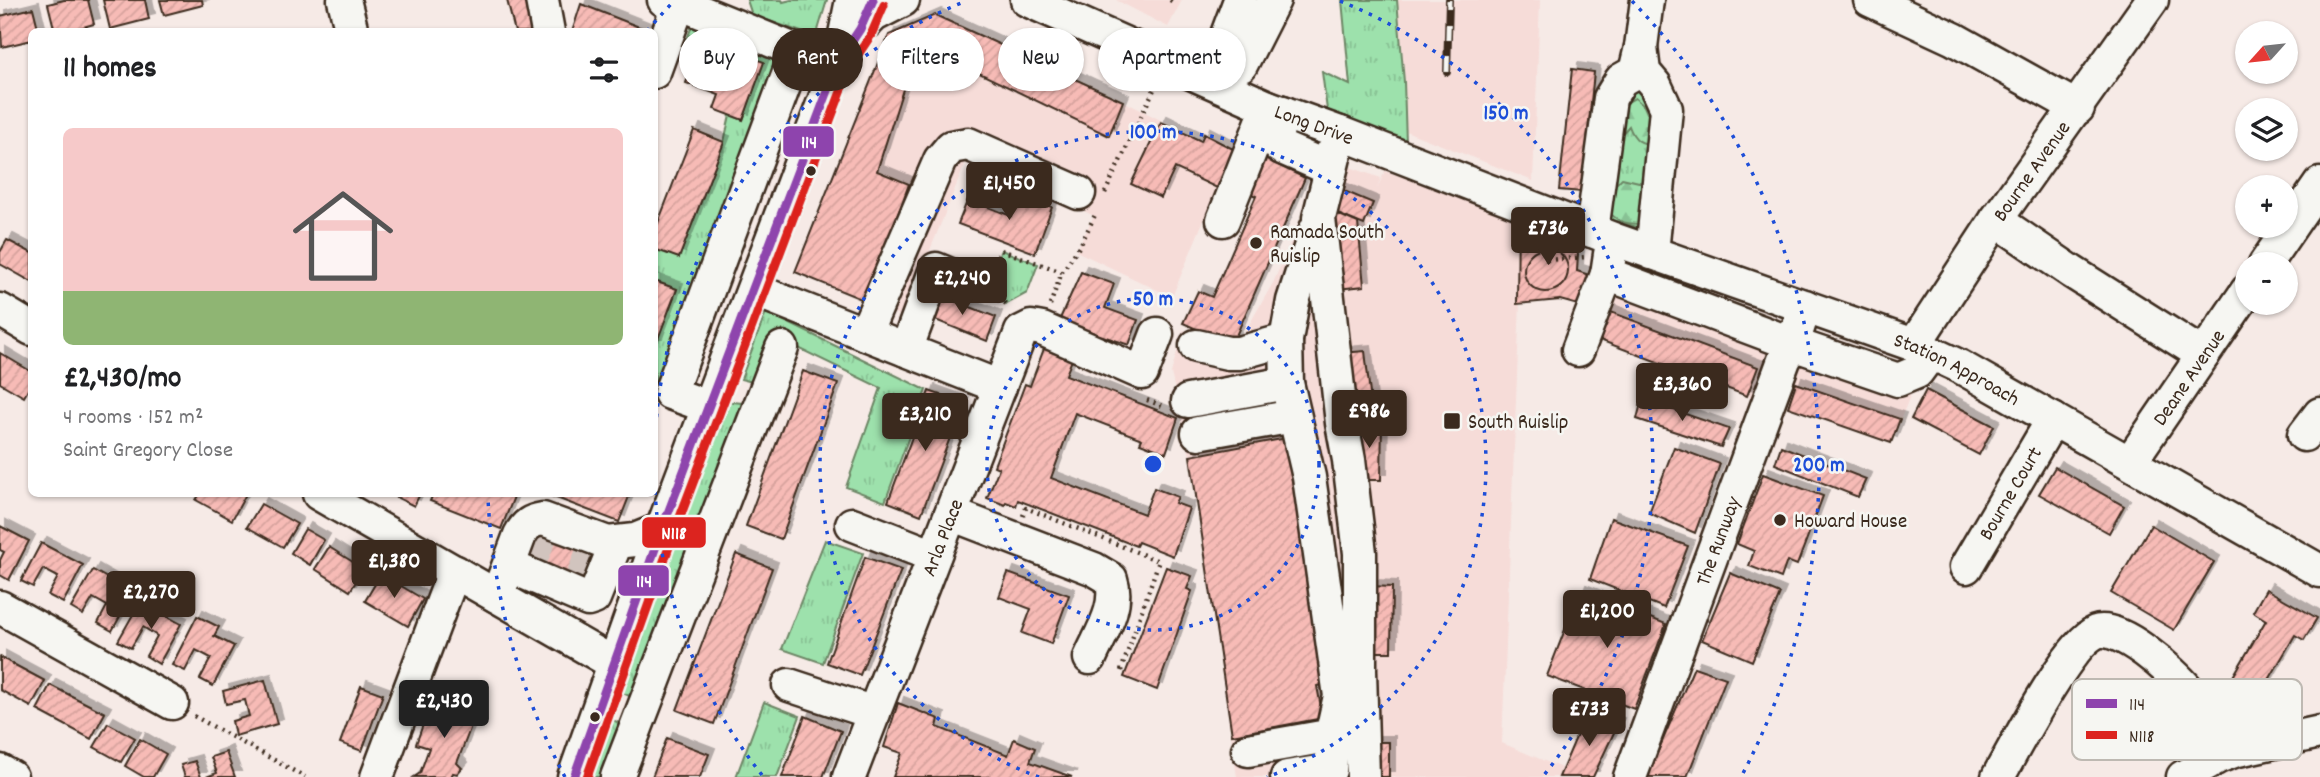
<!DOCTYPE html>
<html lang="en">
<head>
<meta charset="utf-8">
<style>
	body { margin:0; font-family:Dekko,sans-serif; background:#f6f6f6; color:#202124; height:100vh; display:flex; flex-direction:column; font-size:26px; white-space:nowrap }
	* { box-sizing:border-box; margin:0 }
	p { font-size:23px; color:#757577 }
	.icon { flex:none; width:38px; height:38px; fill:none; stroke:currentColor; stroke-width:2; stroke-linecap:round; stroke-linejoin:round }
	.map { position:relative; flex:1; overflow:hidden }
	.sheet { position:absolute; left:28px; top:28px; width:630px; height:469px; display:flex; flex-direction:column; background:#fff; border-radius:10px; box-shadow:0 2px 5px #0004 }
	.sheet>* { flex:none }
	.guide { position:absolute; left:679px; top:28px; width:665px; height:63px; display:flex; gap:14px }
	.needle { width:46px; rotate:243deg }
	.tools { position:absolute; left:2235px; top:21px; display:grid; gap:14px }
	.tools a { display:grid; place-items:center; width:63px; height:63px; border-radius:50%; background:#fff; box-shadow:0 2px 5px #0004; font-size:35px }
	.price { position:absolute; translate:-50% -60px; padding:0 16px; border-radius:7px; background:#3b2a1e; color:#fff; font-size:23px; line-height:46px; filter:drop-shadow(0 2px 4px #0008) }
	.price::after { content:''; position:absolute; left:50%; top:42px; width:21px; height:16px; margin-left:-10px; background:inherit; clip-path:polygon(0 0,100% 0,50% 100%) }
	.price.on { background:#222; color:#fff }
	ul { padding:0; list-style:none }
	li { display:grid; align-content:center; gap:14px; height:371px; padding:0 35px }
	li span { display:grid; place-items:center; height:217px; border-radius:10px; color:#555 }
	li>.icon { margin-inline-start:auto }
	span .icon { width:126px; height:126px; fill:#fffc; stroke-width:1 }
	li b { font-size:30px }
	h2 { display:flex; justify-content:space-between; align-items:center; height:84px; padding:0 35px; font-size:30px }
	.pill { padding:0 24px; border-radius:32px; background:#fff; box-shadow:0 2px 5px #0004; font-size:24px; line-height:63px }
	.pill.on { background:#3b2a1e; color:#fff }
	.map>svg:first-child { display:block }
	.built { fill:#f6dcd8 }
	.grass { fill:url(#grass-tufts); stroke:#6c8665; stroke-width:2 }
	.forest { fill:url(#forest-firs); stroke:#6c8665; stroke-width:2 }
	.building { fill:url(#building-hatch); stroke:#3b2a1e; stroke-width:2; filter:url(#shadow) }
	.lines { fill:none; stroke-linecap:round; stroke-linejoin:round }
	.minor-tunnel { stroke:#d1c4be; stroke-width:32; stroke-dasharray:32 16; stroke-linecap:butt }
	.minor-casing { stroke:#3b2a1e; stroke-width:37 }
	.path { stroke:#3b2a1e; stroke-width:4.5; stroke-dasharray:2 5; stroke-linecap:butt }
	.minor { stroke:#f6f6f2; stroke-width:32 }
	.rail-casing { stroke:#3b2a1e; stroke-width:8 }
	.rail { stroke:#f6f6f2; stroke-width:5; stroke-dasharray:16; stroke-linecap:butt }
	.bus-1-casing { stroke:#f6f6f2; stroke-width:14 }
	.bus-2-casing { stroke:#f6f6f2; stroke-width:14 }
	.bus-1 { stroke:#8e44ad; stroke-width:9 }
	.bus-2 { stroke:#dc241f; stroke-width:9 }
	.ring { fill:none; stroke:#1d4ed8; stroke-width:3.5; stroke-dasharray:3.5 7 }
	.bus-dot { fill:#3b2a1e; stroke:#f6f6f2; stroke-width:2.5 }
	.labels { text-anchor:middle; stroke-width:5; stroke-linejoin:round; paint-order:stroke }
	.street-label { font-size:21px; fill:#3b2a1e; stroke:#f6f6f2 }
	.poi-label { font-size:21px; fill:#3b2a1e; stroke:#f6f6f2; text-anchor:start }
	.key { fill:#f6f6f2; stroke:#beb9b2; stroke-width:2 }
	.key-label { font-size:19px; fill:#3b2a1e }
	.centre { fill:#1d4ed8; stroke:#f6f6f2; stroke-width:3.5 }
	.ring-label { font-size:21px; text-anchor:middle; font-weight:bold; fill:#1d4ed8; stroke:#f6f6f2; stroke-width:5; stroke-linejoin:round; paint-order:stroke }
	.line-badge { stroke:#f6f6f2; stroke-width:2.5 }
	.badge-label { font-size:19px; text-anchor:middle; font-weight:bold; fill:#fff }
</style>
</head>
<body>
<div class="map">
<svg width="2320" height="777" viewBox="0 0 2320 777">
	<defs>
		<pattern id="grass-tufts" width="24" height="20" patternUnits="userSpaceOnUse" patternTransform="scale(1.75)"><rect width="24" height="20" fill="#9de1ac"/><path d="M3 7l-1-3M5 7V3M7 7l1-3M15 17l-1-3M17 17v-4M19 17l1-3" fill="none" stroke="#88c194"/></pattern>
		<pattern id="forest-firs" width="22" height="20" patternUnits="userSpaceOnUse" patternTransform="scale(1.75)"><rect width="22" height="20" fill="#9de1ac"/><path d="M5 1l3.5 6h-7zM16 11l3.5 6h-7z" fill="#88c194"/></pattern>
		<pattern id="building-hatch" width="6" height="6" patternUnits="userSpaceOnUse" patternTransform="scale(1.75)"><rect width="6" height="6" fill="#f7bbb6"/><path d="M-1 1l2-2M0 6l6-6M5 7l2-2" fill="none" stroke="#d5a19c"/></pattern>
		<filter id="shadow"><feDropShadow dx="6" dy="-6" stdDeviation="0" flood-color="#0004"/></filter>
	</defs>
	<rect width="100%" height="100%" fill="#f6eae6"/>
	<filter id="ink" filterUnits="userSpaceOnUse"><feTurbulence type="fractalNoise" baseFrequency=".0143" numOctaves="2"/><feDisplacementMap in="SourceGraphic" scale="14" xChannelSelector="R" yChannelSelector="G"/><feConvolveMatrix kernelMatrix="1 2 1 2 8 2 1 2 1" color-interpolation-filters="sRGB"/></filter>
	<g filter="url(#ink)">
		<!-- built -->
		<g class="built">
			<polygon points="1116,0 1182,0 1168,27"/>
			<polygon points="1363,0 1540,0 1533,181 1375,119"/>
			<polygon points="935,15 1123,101 1200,140 1204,134 1235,150 1217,188 1172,297 1076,251 1094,216 969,154 903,317 795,272 889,35"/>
			<polygon points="1327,159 1381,178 1377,189 1385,171 1524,218 1531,230 1542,227 1563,232 1573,242 1578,254 1577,271 1592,276 1582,306 1560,300 1520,302 1502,743 1583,777 1237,777 1190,456 1171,373 1183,330 1235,349 1273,283"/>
			<polygon points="1610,283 1901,397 1914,386 1891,443 1788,407 1747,396 1589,336"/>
		</g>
		<!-- grass -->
		<g class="grass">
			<polygon points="747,0 782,0 783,2 791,0 827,0 816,37 752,15"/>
			<polygon points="1342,0 1397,0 1404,82 1406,143 1327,110 1322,72 1350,85"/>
			<polygon points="693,23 782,60 655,388 654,344 677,289 655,281 655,248 679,258 724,142 730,115 743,120 763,62 739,53 733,68 696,55 686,42"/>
			<polygon points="1638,82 1657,111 1644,229 1605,218 1614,103"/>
			<polygon points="1001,250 1038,264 1027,293 1007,304 982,292"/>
			<polygon points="766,312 926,390 885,502 846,487 881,388 778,338 760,384 741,379"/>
			<polygon points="723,401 742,403 747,410 638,700 616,690"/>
			<polygon points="825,540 863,553 823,663 782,649"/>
			<polygon points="764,702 800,716 777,777 736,777"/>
			<polygon points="609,718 619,723 624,731 607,777 583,777"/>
		</g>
		<!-- forest -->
		<g class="forest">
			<path d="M1635,98L1644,106L1647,113H1651L1656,144C1641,145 1634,140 1629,126L1620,136L1612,111Z"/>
			<path d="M1622,178L1643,183L1653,193L1650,223C1625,225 1619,225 1603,205L1605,195Z"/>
		</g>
		<!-- building -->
		<g class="building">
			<polygon points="64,0 88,0 94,24 65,32 55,32 48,4"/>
			<polygon points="103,0 145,0 149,19 110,29"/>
			<polygon points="160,0 202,0 203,5 164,15"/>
			<polygon points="507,0 526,0 534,32 515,32"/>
			<polygon points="581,4 652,32 572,32"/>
			<polygon points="33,8 39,32 32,32 32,40 2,47 0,16"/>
			<polygon points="935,15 1123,101 1109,136 934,51 912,61 877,171 909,184 866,301 795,272 889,35"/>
			<polygon points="739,53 764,62 743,120 714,109 719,95 686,83 696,55 733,68"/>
			<polygon points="1572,69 1594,72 1582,192 1559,190"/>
			<polygon points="1161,122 1201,141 1204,134 1235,150 1217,188 1175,168 1161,198 1131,184"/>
			<polygon points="694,130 724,142 679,258 654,249 654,233"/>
			<polygon points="1254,151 1274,159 1273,163 1305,178 1232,345 1183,323 1198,291 1212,297 1256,196 1238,188"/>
			<polygon points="1337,188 1373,203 1364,225 1328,210"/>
			<polygon points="1020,195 1052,207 1035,253 958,224 968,199 1011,216"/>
			<polygon points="1328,210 1358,223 1364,286 1338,289"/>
			<polygon points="1524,218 1531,230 1542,227 1563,232 1573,242 1578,254 1577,271 1592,276 1582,306 1560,300 1517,304 1518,220"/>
			<polygon points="7,240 32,253 32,282 0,264 0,252"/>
			<circle cx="1546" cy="270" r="22"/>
			<polygon points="1081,272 1114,284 1105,308 1138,320 1129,345 1059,321"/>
			<polygon points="654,281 677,289 656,344 654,344"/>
			<polygon points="937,294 996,317 987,341 928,317"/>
			<polygon points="1600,308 1758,367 1747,396 1589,336"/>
			<polygon points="1045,346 1073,357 1066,375 1178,418 1166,453 1140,443 1142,439 1075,413 1051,478 1144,514 1154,488 1178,497 1175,503 1189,508 1173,556 1138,542 1136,546 1018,500 1016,506 1006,502 1005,505 987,498 999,468 994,466 1025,384 1030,386"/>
			<polygon points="1365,351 1372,411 1350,412 1342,353"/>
			<polygon points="0,353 32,372 32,383 24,397 0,383"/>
			<polygon points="803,371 838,384 781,539 746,526"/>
			<polygon points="1796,383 1900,419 1891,443 1788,407"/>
			<polygon points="1926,390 1994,426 1979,455 1911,419"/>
			<polygon points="929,391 963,403 921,515 888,502"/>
			<polygon points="1642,399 1729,429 1721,447 1637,419"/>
			<polygon points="1357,421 1382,421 1381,480 1357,480"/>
			<polygon points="1298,436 1335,683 1317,686 1323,718 1232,735 1190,456"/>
			<polygon points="1781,446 1866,479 1858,497 1775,464"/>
			<polygon points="1674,447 1720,464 1695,533 1649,513"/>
			<polygon points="2055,467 2124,506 2109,533 2039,494"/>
			<polygon points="1763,474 1823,496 1797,565 1787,561 1781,578 1749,566 1754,551 1737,544"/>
			<polygon points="200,494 246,494 232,520 196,500"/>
			<polygon points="395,494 420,494 414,506 394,496"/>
			<polygon points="433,494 515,494 501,529 430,501"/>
			<polygon points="546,494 630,494 619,522"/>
			<polygon points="261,504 297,524 283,547 247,527"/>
			<polygon points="1611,518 1688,546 1664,608 1590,579"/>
			<polygon points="2151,525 2214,562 2174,630 2111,593"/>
			<polygon points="0,526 29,541 9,580 0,575 0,560 4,552 0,550"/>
			<polygon points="305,529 324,540 310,565 291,553"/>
			<polygon points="532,530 606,560 595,586 521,556"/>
			<polygon points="41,543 83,565 63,603 48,595 58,577 43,569 33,587 21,581"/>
			<polygon points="329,547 364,569 350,591 315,569"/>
			<polygon points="736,554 772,568 714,724 677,710"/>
			<polygon points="865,557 901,570 860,675 827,663"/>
			<polygon points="1166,567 1192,576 1187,589 1192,591 1157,690 1124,677"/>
			<polygon points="93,570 133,593 112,631 98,623 107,606 93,598 83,615 71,608"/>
			<polygon points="1008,573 1069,595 1051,644 1022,633 1031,609 999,597"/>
			<polygon points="1730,573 1780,594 1752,661 1702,640"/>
			<polygon points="381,574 423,599 408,626 365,601"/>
			<polygon points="1370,586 1392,587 1391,652 1370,652"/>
			<polygon points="2266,589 2317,618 2304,640 2295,635 2252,709 2224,692 2266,620 2253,612"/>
			<polygon points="1580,591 1666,624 1634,709 1547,676"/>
			<polygon points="140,602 181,624 159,664 146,656 157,636 143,627 131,648 118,641"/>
			<polygon points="197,616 219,627 214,636 234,646 213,686 200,679 211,658 196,650 185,671 172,665"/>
			<polygon points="0,657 45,681 31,707 0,690"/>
			<polygon points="1694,667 1726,678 1687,777 1647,777"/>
			<polygon points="265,680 277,724 235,736 232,721 249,716 245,700 226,704 223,691"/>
			<polygon points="50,685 105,713 91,739 37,710"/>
			<polygon points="361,686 383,694 362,751 340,743"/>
			<polygon points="431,702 475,716 457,763 462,768 457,774 453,773 451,777 414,777 420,773 429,748 416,744"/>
			<polygon points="898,703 939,719 937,727 1008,755 1014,739 1035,748 1030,762 1072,777 893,777 902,753 884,747"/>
			<polygon points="1586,714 1618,724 1593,777 1559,777"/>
			<polygon points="805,716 841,731 823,777 782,777"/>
			<polygon points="108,723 135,738 121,762 94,747"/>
			<polygon points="667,738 709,754 700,777 652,777"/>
			<polygon points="140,739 166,754 153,777 144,777 125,766"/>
			<polygon points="1372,742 1389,742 1389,777 1371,777"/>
			<polygon points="226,752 235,777 206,777 217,773 211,757"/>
			<polygon points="195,761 201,777 185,777 181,765"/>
		</g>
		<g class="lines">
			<!-- minor-tunnel -->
			<g class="minor-tunnel">
				<polyline points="531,560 542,534"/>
				<polyline points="581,580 591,554"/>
			</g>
			<defs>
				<g id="minor">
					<polyline points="344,0 352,32"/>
					<polyline points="542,0 548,32"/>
					<polyline points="664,0 679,3 797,51 670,393 709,407"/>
					<path id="s1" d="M1027,0L1268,107L1340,133L1613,239L1914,345L1959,366L2320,571"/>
					<polyline points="1240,0 1219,56 1238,66 1241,65 1274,0"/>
					<polyline points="1870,0 1954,39 2078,108"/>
					<polyline points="860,29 874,15 903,0"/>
					<polyline points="1641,47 1647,0"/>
					<polyline points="654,72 679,3"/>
					<polyline points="1283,112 1276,136 1280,147 1319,164 1336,151"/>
					<polyline points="1340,133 1319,218 1342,423 1349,460 1360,553 1360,670 1363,777"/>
					<polyline points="1223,220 1268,107"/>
					<polyline points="1996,220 2072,272 2203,355"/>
					<polyline points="1592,231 1610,98 1621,80 1635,72 1641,47 1644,72 1655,85 1666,109 1652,253"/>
					<polyline points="2265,264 2320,184"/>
					<polyline points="1607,274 1793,344 1898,380 1917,372 1931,353"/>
					<polyline points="754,290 1000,387"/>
					<polyline points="0,310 32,329"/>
					<polyline points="865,334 940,160 951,147 968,144 1079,193"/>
					<path id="s2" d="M1914,345L1996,220L2152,0"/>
					<polyline points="1196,346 1228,353 1239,353 1286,340"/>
					<polyline points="906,350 936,269 965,281"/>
					<polyline points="1578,350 1607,274 1610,254"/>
					<polyline points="1188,401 1287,383"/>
					<polyline points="1198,433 1294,416"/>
					<polyline points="2304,435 2320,414"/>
					<path id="s3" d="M2130,462L2247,291"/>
					<polyline points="319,494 613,663"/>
					<path d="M951,514L1094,569L1111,579C1120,606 1101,633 1090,658"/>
					<polyline points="852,524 934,556"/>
					<polyline points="509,566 588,600 594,598 616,543"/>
					<path id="s4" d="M1966,567L2053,419"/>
					<path d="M497,596L520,535C526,524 531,521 543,519L608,543L635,540L662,529"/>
					<polyline points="0,607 172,703"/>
					<polyline points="789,685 874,713"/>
					<polyline points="1248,750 1333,735"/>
					<polyline points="0,771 11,777"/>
					<polyline points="377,777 449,585 456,572"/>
					<polyline points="574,777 662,529 840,59 852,0"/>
					<polyline points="617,777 782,348"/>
					<path id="s5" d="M849,777L1021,332L1031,327L1042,329L1142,373L1157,334"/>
					<polyline points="1287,777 1330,770 1334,723 1340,696 1309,477 1287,383 1286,340 1293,301 1316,229"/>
					<path id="s6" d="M1630,777L1784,360L1793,344L1805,306"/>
					<path d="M1998,777C2015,747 2068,644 2096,632C2119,623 2173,672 2188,690C2203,709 2215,732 2227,753"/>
					<polyline points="2183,777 2218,757 2234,751 2320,732"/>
				</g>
			</defs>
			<!-- minor casing -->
			<use href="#minor" class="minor-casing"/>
			<!-- path -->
			<g class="path">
				<polyline points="1170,0 1173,2"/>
				<polyline points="1105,193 1157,83"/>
				<polyline points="1546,239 1547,260 1586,257"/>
				<polyline points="989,275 1001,250 1062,272"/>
				<polyline points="985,294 1007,304"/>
				<polyline points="1050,305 1062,272 1081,244 1096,213"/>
				<polyline points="1147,400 1165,407"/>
				<polyline points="1023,516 1026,508 1159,561 1121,671"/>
				<polyline points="194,716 305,777"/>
			</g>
			<!-- minor -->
			<use href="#minor" class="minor"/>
			<defs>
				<polyline id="rail" points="1447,72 1449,0"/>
			</defs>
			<!-- rail casing -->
			<use href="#rail" class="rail-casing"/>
			<!-- rail -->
			<use href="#rail" class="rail"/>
			<defs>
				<polyline id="bus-1" points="574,777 662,529 840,59 860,29 873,0"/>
				<polyline id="bus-2" points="587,777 674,533 851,65 871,35 884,5"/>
			</defs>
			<!-- bus-1 casing -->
			<use href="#bus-1" class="bus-1-casing"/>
			<!-- bus-2 casing -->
			<use href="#bus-2" class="bus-2-casing"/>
			<!-- bus-1 -->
			<use href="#bus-1" class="bus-1"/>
			<!-- bus-2 -->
			<use href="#bus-2" class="bus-2"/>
		</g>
	</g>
	<!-- distance rings -->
	<g class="ring">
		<circle cx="1153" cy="464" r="166"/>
		<path d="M1039 777A333 333 0 1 1 1267 777"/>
		<path d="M762 775A499 499 0 0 1 655 490M655 438A499 499 0 0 1 966 1M1340 1A499 499 0 0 1 1544 775"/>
		<path d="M565 777A666 666 0 0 1 488 499M647 31A666 666 0 0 1 674 1M1632 1A666 666 0 0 1 1741 777"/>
	</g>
	<!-- markers -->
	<g class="bus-dot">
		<circle cx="811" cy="171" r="6"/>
		<circle cx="1256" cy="243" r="7"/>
		<rect x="1443" y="412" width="18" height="18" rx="3.5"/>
		<circle cx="1780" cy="520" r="7"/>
		<circle cx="595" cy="717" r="6"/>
	</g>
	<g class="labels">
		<!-- street labels -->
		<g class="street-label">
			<text dy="7" stroke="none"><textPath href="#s1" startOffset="313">Long Drive</textPath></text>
			<text dy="7" stroke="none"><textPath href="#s2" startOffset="210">Bourne Avenue</textPath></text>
			<text dy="7" stroke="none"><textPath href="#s1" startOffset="1001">Station Approach</textPath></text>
			<text dy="7" stroke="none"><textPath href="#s3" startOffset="103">Deane Avenue</textPath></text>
			<text dy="7" stroke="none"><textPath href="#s4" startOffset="86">Bourne Court</textPath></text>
			<text dy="7" stroke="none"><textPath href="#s5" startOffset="257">Arla Place</textPath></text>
			<text dy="7" stroke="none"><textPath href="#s6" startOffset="252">The Runway</textPath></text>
		</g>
		<!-- poi labels -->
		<g class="poi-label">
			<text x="1270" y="238">Ramada South<tspan x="1270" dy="24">Ruislip</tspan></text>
			<text x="1468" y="428">South Ruislip</text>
			<text x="1794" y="527">Howard House</text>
		</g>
	</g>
	<!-- legend -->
	<rect x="2072" y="679" width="230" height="81" rx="10" class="key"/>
	<rect x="2086" y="699" width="31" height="9" fill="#8e44ad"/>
	<rect x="2086" y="731" width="31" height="8" fill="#dc241f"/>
	<g class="key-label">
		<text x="2129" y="710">114</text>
		<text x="2129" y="742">N118</text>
	</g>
	<circle cx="1153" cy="464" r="10" class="centre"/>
	<g class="ring-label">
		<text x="1506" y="119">150 m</text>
		<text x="1153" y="138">100 m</text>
		<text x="1153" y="305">50 m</text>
		<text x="1819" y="471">200 m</text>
	</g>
	<g class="line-badge">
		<rect x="782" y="125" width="53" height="33" rx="7" fill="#8e44ad"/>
		<rect x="641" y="516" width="66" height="33" rx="7" fill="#dc241f"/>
		<rect x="617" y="564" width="53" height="33" rx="7" fill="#8e44ad"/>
	</g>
	<g class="badge-label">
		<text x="809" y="148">114</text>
		<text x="674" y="539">N118</text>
		<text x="644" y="587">114</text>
	</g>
</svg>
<div class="tools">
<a><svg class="needle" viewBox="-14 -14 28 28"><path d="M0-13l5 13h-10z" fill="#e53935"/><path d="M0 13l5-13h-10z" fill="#757577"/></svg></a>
<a><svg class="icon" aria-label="layers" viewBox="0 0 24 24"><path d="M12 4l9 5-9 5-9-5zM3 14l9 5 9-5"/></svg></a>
<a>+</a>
<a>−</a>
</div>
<b class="price" style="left:1009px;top:222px">£1,450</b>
<b class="price" style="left:1548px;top:267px">£736</b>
<b class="price" style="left:962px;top:317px">£2,240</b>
<b class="price" style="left:1682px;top:423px">£3,360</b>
<b class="price" style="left:1369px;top:450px">£986</b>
<b class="price" style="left:925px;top:453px">£3,210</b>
<b class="price" style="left:394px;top:600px">£1,380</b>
<b class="price" style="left:151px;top:631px">£2,270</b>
<b class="price" style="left:1607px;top:650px">£1,200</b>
<b class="price on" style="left:444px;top:740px">£2,430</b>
<b class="price" style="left:1589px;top:748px">£733</b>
<div class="guide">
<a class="pill">Buy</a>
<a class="pill on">Rent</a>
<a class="pill">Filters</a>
<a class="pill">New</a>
<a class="pill">Apartment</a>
</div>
<section class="sheet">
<h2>11 homes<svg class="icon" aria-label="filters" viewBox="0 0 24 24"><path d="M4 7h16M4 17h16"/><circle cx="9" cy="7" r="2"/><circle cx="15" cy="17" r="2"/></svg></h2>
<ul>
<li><span style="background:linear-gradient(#f6c9c9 75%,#8fb573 0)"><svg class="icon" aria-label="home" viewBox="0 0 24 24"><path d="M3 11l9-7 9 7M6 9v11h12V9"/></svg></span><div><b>£2,430/mo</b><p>4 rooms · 152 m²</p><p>Saint Gregory Close</p></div></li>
</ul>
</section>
</div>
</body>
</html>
